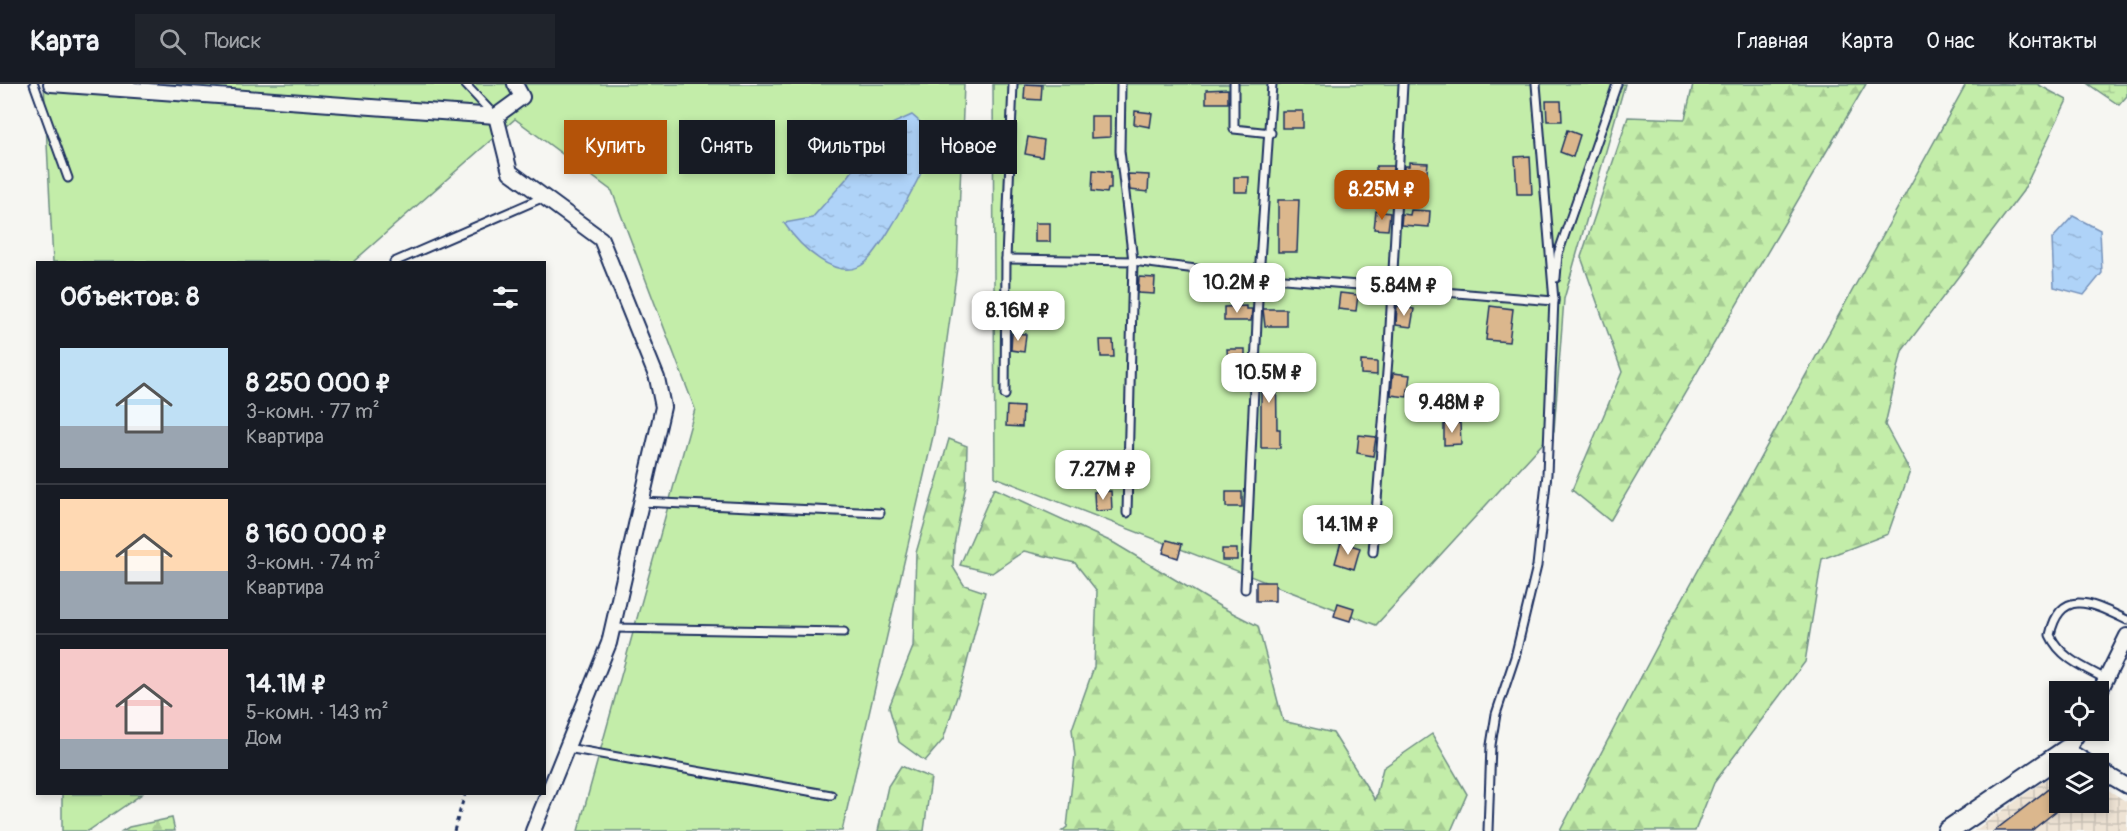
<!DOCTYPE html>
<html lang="ru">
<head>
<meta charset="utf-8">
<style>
	body { margin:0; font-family:Pangolin,sans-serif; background:#20242c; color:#f1f3f6; height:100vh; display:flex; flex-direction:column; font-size:22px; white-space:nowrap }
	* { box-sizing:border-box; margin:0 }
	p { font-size:20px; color:#9ea1a6 }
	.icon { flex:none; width:33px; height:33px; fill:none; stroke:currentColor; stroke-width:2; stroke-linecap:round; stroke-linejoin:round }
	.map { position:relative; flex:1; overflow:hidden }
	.details { position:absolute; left:36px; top:177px; width:510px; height:534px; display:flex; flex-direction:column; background:#171b24; border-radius:0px; box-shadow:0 3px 9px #0003 }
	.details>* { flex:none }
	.guide { position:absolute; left:564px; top:36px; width:570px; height:54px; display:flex; gap:12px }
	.tools { position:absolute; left:2049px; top:597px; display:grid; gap:12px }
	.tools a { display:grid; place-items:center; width:60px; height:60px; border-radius:0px; background:#171b24; box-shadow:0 3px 9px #0003; font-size:30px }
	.price { position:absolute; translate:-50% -51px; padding:0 14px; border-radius:12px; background:#fff; color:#222; font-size:20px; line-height:39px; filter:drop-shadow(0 2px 3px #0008) }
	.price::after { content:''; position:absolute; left:50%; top:36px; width:18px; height:14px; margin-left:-9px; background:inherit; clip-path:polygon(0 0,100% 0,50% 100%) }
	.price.active { background:#b45309; color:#fff }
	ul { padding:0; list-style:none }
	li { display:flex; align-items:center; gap:18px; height:150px; padding:0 24px }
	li+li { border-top:2px solid #363941 }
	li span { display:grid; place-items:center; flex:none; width:168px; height:120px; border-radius:0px; color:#555 }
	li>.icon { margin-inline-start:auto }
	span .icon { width:72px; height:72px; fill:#fffc; stroke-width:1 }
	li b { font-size:26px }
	h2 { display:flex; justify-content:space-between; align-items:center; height:72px; padding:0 24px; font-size:26px }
	.chip { padding:0 21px; border-radius:0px; background:#171b24; box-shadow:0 3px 9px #0003; font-size:21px; line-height:54px }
	.chip.active { background:#b45309; color:#fff }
	header { display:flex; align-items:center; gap:36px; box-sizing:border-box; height:84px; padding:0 30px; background:#171b24; border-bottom:2px solid #363941 }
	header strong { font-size:28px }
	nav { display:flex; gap:33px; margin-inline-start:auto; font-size:21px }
	.search { width:420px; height:54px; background:#20242c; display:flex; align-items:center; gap:15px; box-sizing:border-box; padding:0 21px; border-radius:0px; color:#9ea1a6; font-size:22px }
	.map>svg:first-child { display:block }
	.industrial { fill:url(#industrial-grid) }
	.forest { fill:url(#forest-firs); stroke:#6f8e84; stroke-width:1.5 }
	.wetland { fill:url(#wetland-marsh); stroke:#6f8e84; stroke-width:1.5 }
	.garden { fill:#c3eda9; stroke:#6f8e84; stroke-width:1.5 }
	.water { fill:url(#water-ripples); stroke:#7491ba; stroke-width:1.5 }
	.building { fill:#dbb78d; stroke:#1b2f5e; stroke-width:1.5 }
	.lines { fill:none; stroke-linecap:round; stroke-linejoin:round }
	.lane-casing { stroke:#1b2f5e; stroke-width:11 }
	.street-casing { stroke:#1b2f5e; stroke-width:18 }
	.secondary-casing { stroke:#1b2f5e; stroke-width:24 }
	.path { stroke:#1b2f5e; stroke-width:3; stroke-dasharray:4.5 4.5; stroke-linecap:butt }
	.lane { stroke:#f6f6f2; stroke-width:7 }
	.street { stroke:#f6f6f2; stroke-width:14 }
	.secondary { stroke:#f6f6f2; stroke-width:20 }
</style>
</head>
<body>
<header>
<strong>Карта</strong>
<div class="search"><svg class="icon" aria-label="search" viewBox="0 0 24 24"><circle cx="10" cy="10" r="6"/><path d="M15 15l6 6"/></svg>Поиск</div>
<nav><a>Главная</a><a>Карта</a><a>О нас</a><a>Контакты</a></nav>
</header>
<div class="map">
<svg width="2127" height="747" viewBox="0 0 2127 747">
	<defs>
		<pattern id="industrial-grid" width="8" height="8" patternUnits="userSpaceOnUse" patternTransform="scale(1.5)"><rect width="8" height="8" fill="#eee3d4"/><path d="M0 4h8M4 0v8" fill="none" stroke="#ccc3b8"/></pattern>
		<pattern id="forest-firs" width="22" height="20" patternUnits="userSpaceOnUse" patternTransform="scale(1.5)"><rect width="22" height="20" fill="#c3eda9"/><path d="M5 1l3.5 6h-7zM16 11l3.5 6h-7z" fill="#a7cc94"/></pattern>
		<pattern id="wetland-marsh" width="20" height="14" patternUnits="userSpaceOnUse" patternTransform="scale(1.5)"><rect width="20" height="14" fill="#c3eda9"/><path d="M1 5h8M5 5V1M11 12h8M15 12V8" fill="none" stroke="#a7cc94"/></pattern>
		<pattern id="water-ripples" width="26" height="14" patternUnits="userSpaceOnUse" patternTransform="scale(1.5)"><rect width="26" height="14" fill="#afd3f8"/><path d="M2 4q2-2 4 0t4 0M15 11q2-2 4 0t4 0" fill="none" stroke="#96b5d7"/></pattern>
	</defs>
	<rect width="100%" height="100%" fill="#f6f6f2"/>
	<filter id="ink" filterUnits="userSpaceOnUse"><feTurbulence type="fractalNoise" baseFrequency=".0167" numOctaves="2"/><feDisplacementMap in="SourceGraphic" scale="12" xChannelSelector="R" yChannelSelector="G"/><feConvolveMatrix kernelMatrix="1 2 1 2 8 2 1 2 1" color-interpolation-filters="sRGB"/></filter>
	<g filter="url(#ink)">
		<!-- industrial -->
		<polygon class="industrial" points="2059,686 2060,718 2098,718 2099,700 2127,718 2127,747 1974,747"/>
		<!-- forest -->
		<g class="forest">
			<polygon points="1693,0 1866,0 1610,437 1572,406 1622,288 1581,173 1628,33 1685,35"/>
			<polygon points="1966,0 2037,0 2067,16 2023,107 1902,267 1885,341 1910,387 1888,450 1822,475 1805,578 1714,699 1695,747 1560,747 1672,534"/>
			<polygon points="949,355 967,362 966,401 954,461 953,483 964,501 985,508 963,594 943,656 925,677 899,658 889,623 913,563 916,469"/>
			<polygon points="994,404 1114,459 1221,523 1258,542 1283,637 1333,649 1375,716 1383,684 1432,650 1467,710 1451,747 1062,747 1067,743 1075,672 1072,645 1094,583 1097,507 1075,479 1024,467 992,489 960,481"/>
			<polygon points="901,682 931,694 924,747 878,747 888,702"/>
			<polygon points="172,734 175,747 122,747 129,743"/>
		</g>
		<!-- wetland -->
		<polygon class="wetland" points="2088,0 2127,0 2127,12 2119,21"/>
		<!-- garden -->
		<g class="garden">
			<polygon points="44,0 964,0 957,184 934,348 842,747 578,747 695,325 612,107 515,35 353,178 53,178"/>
			<polygon points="993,0 1625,0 1564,215 1554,347 1376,541 995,393"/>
			<polygon points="62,710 142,710 88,747 62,747"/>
		</g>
		<!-- water -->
		<g class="water">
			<path d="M912,31C919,37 930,45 930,56C930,77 916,98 907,116C899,131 878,167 866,178C838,202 798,160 784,139L812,134L847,94L887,42Z"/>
			<polygon points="2073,132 2100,146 2102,189 2084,211 2054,203 2052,155"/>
		</g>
		<!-- building -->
		<g class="building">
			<polygon points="1025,0 1042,1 1041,16 1024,15"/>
			<polygon points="1228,5 1228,19 1206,19 1206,6"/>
			<polygon points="1546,17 1561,17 1562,37 1547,37"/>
			<polygon points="1135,27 1152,29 1150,43 1134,40"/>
			<rect x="1282" y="27" width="21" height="17"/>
			<polygon points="1091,32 1110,32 1110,53 1091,54"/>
			<polygon points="1567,46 1580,51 1573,73 1560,68"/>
			<polygon points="1028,53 1044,56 1042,73 1025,70"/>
			<polygon points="1530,72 1532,110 1517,110 1515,73"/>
			<polygon points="1409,78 1428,79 1426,97 1404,93 1404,82 1409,82"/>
			<polygon points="1376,82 1393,82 1392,93 1376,93"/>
			<polygon points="1093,86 1111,88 1111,105 1108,105 1107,109 1092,107"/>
			<polygon points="1128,90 1149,91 1148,108 1130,106"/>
			<polygon points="1234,93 1249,93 1248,108 1234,108"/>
			<polygon points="1278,116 1299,116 1297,168 1278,168"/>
			<polygon points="1411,126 1430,127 1429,143 1401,141 1402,130 1410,131"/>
			<polygon points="1376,127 1390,129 1388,146 1374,145"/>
			<rect x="1035" y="139" width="15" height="19"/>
			<polygon points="1139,193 1155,194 1154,210 1138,209"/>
			<polygon points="1340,209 1358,211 1356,227 1338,225"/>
			<polygon points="1246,222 1246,225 1252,225 1251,237 1224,237 1224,223"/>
			<polygon points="1397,222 1414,225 1411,243 1396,241"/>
			<polygon points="1490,222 1513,225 1509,258 1486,256"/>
			<polygon points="1263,225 1286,225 1286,242 1265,242"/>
			<polygon points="1012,249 1026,250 1024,268 1011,266"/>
			<polygon points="1100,256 1113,256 1114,273 1101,273"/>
			<polygon points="1227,265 1245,265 1245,279 1228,279"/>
			<polygon points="1276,272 1277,345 1280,345 1280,364 1261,364 1261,273"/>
			<polygon points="1361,277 1377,278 1377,291 1361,290"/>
			<polygon points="1393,289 1410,291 1407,313 1391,311"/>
			<polygon points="1007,322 1023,323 1022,343 1006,342"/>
			<polygon points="1460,339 1461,360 1444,361 1444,340"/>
			<polygon points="1359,351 1376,353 1373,372 1357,369"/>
			<polygon points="1111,407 1112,426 1095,427 1094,408"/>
			<rect x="1226" y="408" width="16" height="15"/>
			<polygon points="1167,456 1182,460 1178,474 1163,469"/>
			<polygon points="1341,458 1360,464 1354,485 1335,479"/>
			<rect x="1222" y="465" width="15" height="11"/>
			<rect x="1256" y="498" width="19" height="19"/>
			<polygon points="1338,519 1354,524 1350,537 1334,532"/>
			<polygon points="2060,696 2060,724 2031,747 1994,747"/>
		</g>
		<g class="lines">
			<defs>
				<g id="lane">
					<polyline points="34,0 68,94"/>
					<polyline points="465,0 494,31"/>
					<polyline points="1121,0 1120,67 1133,177 1127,429"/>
					<polyline points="1234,0 1234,45 1271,49"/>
					<polyline points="1006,175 1133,177 1259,193 1554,217 1536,0"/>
					<polyline points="394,178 544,113"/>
					<polyline points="1556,194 1558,170 1617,0"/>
					<polyline points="1005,311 1006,175 1013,0"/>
					<polyline points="641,418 880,429"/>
					<polyline points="1373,468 1389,262 1403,0"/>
					<polyline points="1245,505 1259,193 1272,0"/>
					<polyline points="613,544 844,548"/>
					<path d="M2106,595C2085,584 2060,574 2050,551C2061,501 2095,521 2127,536"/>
					<polyline points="567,664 831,711"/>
					<polyline points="1488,747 1491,661 1496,630 1515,573 1537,482 1547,390 1554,214"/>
				</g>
				<g id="street">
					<polyline points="51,0 496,32 522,13 515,0"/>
					<polyline points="496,32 510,88 601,155 657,294 663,323 609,559 533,747"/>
					<polyline points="2098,611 2127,552"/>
					<polyline points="2080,646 2067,666 2090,680"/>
					<polyline points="2098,685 2127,702"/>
				</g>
				<polyline id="secondary" points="1948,747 2067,666"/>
			</defs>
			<!-- lane casing -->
			<use href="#lane" class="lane-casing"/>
			<!-- street casing -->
			<use href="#street" class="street-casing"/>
			<!-- secondary casing -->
			<use href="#secondary" class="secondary-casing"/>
			<!-- path -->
			<polyline class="path" points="454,747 465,710"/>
			<!-- lane -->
			<use href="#lane" class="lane"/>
			<!-- street -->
			<use href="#street" class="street"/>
			<!-- secondary -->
			<use href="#secondary" class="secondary"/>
		</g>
	</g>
</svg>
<div class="tools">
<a><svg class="icon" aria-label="locate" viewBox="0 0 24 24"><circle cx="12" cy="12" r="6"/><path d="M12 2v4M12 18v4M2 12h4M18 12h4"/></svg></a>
<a><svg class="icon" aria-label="layers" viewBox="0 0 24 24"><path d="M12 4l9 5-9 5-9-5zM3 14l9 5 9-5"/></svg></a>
</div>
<b class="price active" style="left:1382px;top:137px">8.25M ₽</b>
<b class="price" style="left:1237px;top:230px">10.2M ₽</b>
<b class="price" style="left:1404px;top:233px">5.84M ₽</b>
<b class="price" style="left:1018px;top:258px">8.16M ₽</b>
<b class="price" style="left:1269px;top:320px">10.5M ₽</b>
<b class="price" style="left:1452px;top:350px">9.48M ₽</b>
<b class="price" style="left:1103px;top:417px">7.27M ₽</b>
<b class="price" style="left:1348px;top:472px">14.1M ₽</b>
<div class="guide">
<a class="chip active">Купить</a>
<a class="chip">Снять</a>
<a class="chip">Фильтры</a>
<a class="chip">Новое</a>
</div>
<section class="details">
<h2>Объектов: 8<svg class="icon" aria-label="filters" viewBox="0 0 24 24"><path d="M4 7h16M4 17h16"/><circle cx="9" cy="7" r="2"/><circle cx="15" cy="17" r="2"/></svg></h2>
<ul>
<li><span style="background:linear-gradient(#bfe0f5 65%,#9aa5b1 0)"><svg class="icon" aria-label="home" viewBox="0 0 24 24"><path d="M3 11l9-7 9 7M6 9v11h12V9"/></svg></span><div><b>8 250 000 ₽</b><p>3-комн. · 77 m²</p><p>Квартира</p></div></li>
<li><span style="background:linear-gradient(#ffd9b3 60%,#9aa5b1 0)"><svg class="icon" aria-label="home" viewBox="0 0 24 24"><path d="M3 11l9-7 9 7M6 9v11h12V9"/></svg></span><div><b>8 160 000 ₽</b><p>3-комн. · 74 m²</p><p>Квартира</p></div></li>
<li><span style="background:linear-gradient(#f6c9c9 75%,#9aa5b1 0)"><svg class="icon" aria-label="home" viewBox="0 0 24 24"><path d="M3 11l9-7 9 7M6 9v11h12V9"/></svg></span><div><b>14.1M ₽</b><p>5-комн. · 143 m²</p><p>Дом</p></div></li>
</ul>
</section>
</div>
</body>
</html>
